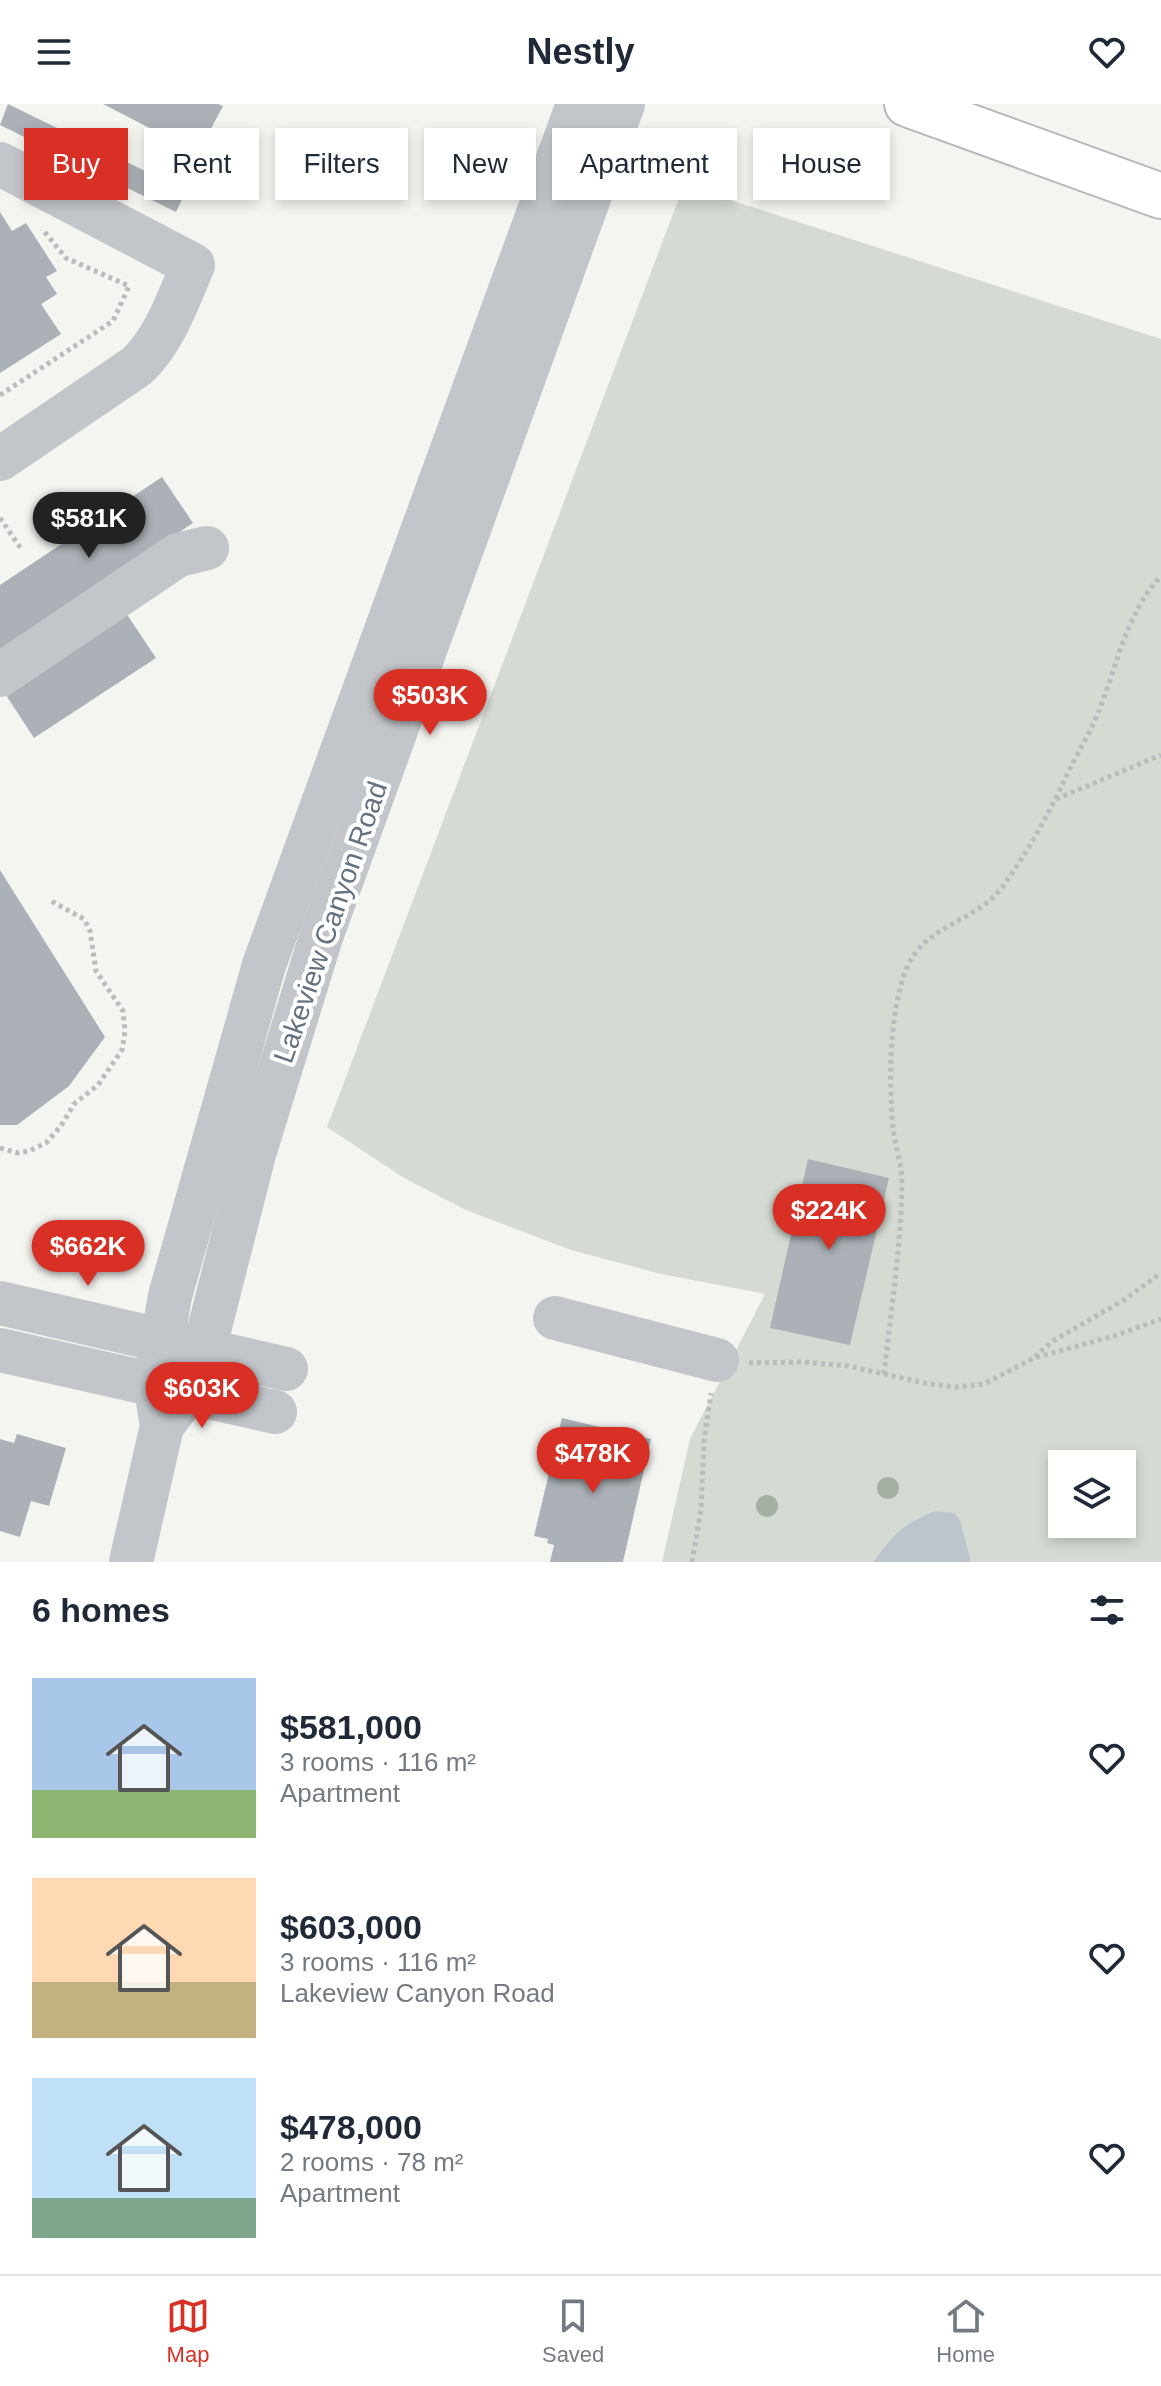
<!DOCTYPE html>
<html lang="en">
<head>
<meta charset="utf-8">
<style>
	body { margin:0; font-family:Arial,sans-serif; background:#f6f6f7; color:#1f2937; height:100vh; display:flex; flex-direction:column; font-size:30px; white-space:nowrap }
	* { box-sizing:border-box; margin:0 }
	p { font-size:26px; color:#747a83 }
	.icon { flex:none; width:44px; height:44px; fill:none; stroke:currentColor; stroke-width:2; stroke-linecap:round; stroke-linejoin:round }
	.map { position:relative; height:1458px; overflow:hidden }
	.panel { display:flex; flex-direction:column; background:#fff; flex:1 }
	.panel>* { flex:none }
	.banner { position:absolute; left:24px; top:24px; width:1114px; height:72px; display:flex; gap:16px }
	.tools { position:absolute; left:1048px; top:1346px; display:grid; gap:16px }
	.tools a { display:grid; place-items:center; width:88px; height:88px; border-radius:0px; background:#fff; box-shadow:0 4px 12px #0003; font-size:40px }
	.price { position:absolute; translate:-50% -68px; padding:0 18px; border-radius:28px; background:#d93025; color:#fff; font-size:26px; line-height:52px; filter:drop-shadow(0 2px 4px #0008) }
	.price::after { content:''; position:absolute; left:50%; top:48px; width:24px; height:18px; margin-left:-12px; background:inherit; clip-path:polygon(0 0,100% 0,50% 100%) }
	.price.current { background:#222; color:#fff }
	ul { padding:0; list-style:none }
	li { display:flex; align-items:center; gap:24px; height:200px; padding:0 32px }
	li span { display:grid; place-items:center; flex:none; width:224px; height:160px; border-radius:0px; color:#555 }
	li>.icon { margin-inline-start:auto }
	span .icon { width:96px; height:96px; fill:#fffc; stroke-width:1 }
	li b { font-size:34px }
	h2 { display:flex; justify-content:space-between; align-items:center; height:96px; padding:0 32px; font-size:34px }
	.chip { padding:0 28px; border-radius:0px; background:#fff; box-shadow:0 4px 12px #0003; font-size:28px; line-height:72px }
	.chip.current { background:#d93025; color:#fff }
	header { display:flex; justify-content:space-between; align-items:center; height:104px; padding:0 32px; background:#fff; font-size:36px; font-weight:700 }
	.dock { display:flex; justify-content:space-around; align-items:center; height:112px; border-top:2px solid #e0e1e3; background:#fff; font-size:22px; color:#747a83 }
	.dock a { display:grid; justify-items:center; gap:4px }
	.dock .current { color:#d93025 }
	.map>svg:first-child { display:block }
	.green { fill:#d5dbd2; fill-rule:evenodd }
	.water { fill:#bbc5cb }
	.building { fill:#abb1b6 }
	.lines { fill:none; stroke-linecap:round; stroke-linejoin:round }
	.highway-casing { stroke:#b5b7bb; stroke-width:48 }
	.path { stroke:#babcbe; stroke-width:5; stroke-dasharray:4 4; stroke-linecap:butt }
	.minor { stroke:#c2c5c9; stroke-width:44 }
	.highway { stroke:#fff; stroke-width:44 }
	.tree { fill:#a5b0a3 }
	.labels { text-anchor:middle; stroke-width:8; stroke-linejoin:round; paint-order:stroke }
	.street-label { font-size:28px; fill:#647181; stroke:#fff }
</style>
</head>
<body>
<header><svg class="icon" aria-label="menu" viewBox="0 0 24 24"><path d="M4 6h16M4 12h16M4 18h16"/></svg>Nestly<svg class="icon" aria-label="heart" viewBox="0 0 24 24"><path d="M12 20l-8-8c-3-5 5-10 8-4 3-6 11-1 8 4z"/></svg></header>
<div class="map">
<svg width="1161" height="1458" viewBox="0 0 1161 1458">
	<rect width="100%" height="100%" fill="#f4f5f1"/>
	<!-- green -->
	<path class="green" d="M684,81L1161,235V1458H662L690,1335L765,1190L661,1170L571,1146L466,1106L404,1074L327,1023ZM1062,1360H1122V1420H1062Z"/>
	<!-- water -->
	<path class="water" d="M936,1407L954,1409L960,1416L971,1458H874C893,1430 904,1419 936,1407Z"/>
	<!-- building -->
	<g class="building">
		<polygon points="8,0 186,87 176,108 0,21"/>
		<polygon points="103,0 218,0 223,2 198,49"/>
		<polygon points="0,108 12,127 26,119 57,167 46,173 57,190 41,200 61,230 0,269"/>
		<polygon points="162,373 193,419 0,547 0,481"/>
		<polygon points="126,509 156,554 34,634 4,588"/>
		<polygon points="0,766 105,933 69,982 17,1021 0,1021"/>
		<polygon points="808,1055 889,1074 850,1241 770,1224"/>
		<polygon points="562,1314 651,1335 623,1458 550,1458 554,1441 547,1439 548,1435 534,1432 550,1365 570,1370 577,1342 556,1337"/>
		<polygon points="17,1330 66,1344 49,1402 31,1397 20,1433 0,1427 0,1335 14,1339"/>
	</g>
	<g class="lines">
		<defs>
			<polyline id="highway" points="907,0 1161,92"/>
		</defs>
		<!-- highway casing -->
		<use href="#highway" class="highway-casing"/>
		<!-- path -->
		<g class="path">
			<polyline points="0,291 113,217 129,182 66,154 42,125"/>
			<polyline points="0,414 22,446"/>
			<polyline points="1056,695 1161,651"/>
			<polyline points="0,1044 18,1049 29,1047 46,1039 61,1022 74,1000 98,981 122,946 125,927 123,907 96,867 90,827 84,815 51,797"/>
			<polyline points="1035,1253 1051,1238 1124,1196 1161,1169"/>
			<polyline points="749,1259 803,1258 848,1262 929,1280 957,1283 984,1280 1034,1254 1114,1232 1161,1215"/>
			<path d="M884,1270C891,1207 901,1142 902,1078C902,1060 895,1042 893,1024C889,977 889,919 903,874C920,817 976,823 1006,778C1028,747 1047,713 1063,679C1073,657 1086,636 1096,614C1116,567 1125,510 1161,472"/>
			<polyline points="692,1458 701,1406 704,1337 711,1289"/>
		</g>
		<!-- minor -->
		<g class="minor">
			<path d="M0,60L193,161C178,196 165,235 137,262L0,355"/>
			<polyline points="0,571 178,451 207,444"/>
			<polyline points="0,1199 286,1265"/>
			<polyline points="555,1214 717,1256"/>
			<polyline points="0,1246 275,1308"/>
			<polyline points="162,1322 188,1288 204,1246 254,1050 321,833 623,0"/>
			<polyline points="131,1458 162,1322 155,1280 170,1192 264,861 578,0"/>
		</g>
		<!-- highway -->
		<use href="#highway" class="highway"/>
	</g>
	<!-- trees -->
	<g class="tree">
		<circle cx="888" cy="1384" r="11"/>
		<circle cx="767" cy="1402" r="11"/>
	</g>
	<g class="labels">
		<!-- street labels -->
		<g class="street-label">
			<text transform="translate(330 818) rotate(-71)" y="10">Lakeview Canyon Road</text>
		</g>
	</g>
</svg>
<div class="tools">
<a><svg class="icon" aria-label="layers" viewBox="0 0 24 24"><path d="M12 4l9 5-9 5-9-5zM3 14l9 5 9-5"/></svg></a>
</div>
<b class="price current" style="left:89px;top:456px">$581K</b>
<b class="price" style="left:430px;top:633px">$503K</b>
<b class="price" style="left:829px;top:1148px">$224K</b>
<b class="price" style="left:88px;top:1184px">$662K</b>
<b class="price" style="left:202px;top:1326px">$603K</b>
<b class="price" style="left:593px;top:1391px">$478K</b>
<div class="banner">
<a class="chip current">Buy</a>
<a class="chip">Rent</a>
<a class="chip">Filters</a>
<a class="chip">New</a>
<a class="chip">Apartment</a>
<a class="chip">House</a>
</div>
</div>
<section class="panel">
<h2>6 homes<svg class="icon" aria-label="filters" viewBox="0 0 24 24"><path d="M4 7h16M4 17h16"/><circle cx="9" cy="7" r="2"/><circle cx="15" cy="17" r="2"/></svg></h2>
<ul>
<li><span style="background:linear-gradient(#a9c7e8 70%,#8fb573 0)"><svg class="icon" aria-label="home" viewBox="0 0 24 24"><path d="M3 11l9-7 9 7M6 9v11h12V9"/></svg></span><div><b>$581,000</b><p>3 rooms · 116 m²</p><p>Apartment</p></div><svg class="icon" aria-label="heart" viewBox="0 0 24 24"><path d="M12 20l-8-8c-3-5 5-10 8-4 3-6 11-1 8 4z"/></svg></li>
<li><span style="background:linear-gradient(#ffd9b3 65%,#c2b280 0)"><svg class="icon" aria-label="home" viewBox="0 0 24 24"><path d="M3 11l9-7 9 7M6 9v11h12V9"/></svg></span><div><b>$603,000</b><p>3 rooms · 116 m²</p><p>Lakeview Canyon Road</p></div><svg class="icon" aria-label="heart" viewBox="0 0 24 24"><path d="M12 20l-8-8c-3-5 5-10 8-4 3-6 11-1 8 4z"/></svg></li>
<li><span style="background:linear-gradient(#bfe0f5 75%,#7fa58c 0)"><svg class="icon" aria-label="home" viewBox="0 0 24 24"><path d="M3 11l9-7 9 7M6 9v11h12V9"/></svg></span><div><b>$478,000</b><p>2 rooms · 78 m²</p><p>Apartment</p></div><svg class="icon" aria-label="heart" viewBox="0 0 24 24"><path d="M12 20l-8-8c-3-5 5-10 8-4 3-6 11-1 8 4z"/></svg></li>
</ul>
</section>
<nav class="dock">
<a class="current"><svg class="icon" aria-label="map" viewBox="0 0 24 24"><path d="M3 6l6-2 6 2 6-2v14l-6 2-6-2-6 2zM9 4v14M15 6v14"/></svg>Map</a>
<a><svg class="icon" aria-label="saved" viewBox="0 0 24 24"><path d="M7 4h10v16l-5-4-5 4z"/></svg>Saved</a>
<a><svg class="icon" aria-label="home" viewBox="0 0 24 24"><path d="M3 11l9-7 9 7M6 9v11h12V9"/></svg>Home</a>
</nav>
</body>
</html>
